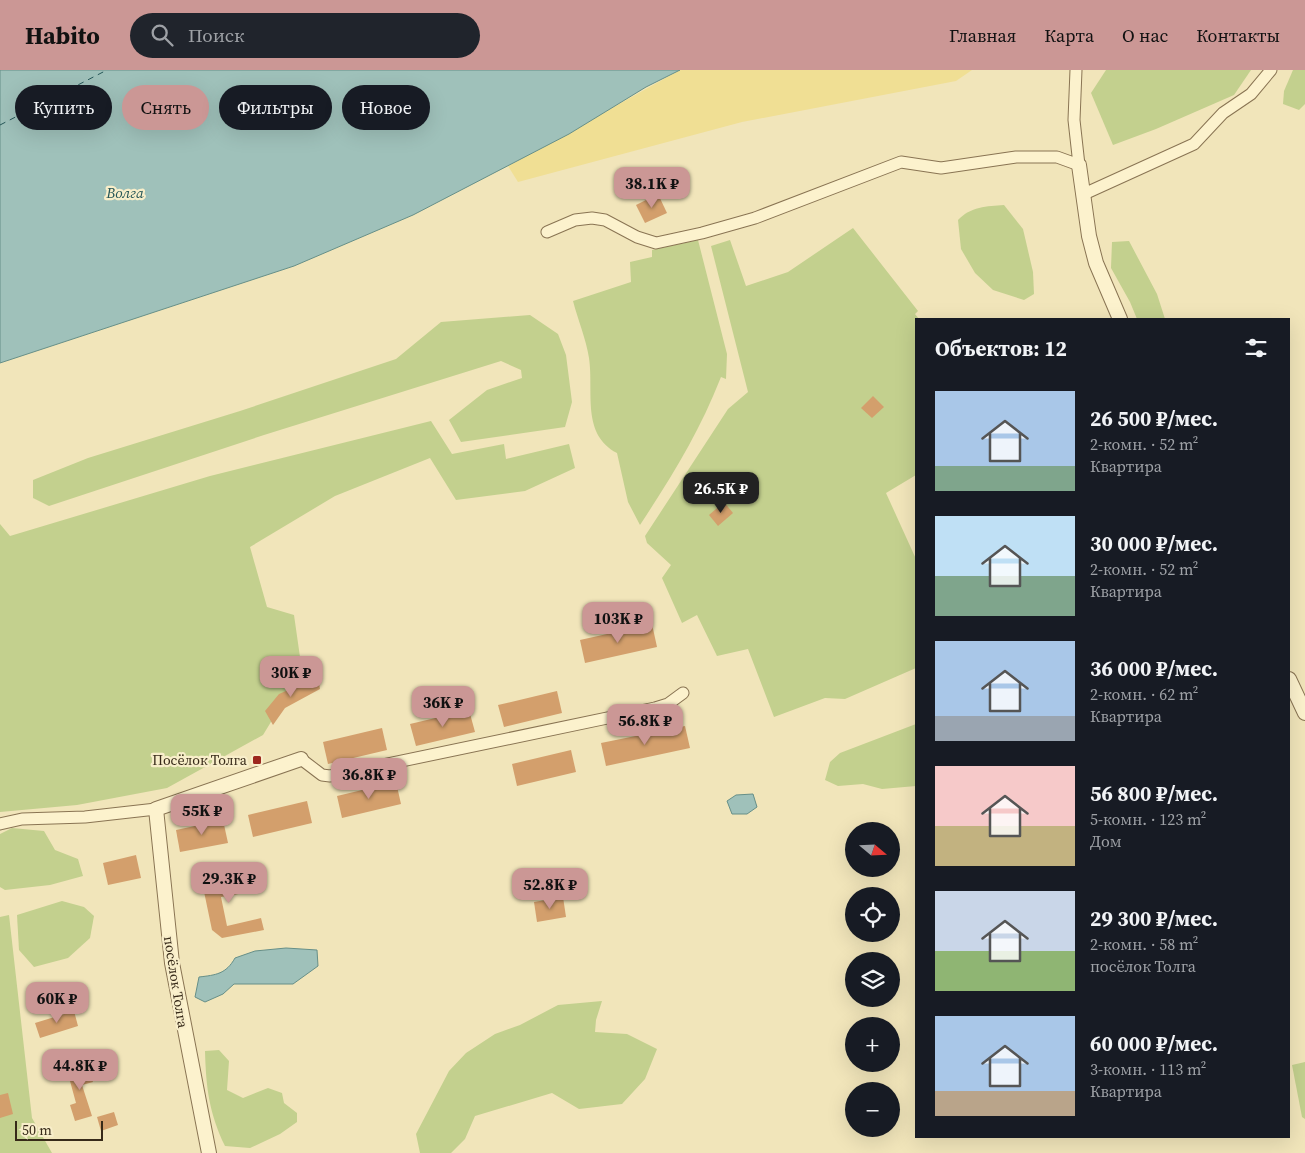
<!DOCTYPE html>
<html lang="ru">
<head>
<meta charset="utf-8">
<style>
	body { margin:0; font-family:"Source Serif 4",serif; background:#20242c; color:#f1f3f6; height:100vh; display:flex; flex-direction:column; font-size:19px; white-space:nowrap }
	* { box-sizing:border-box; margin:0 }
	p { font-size:16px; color:#9ea1a6 }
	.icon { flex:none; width:28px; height:28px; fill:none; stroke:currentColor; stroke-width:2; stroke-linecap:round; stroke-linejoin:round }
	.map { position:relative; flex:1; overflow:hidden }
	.sheet { position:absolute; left:915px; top:248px; width:375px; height:820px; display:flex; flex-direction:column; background:#171b24; border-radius:0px; box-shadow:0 5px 20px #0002 }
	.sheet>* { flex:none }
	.top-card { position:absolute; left:15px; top:15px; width:475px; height:45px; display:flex; gap:10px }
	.needle { width:32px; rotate:109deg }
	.buttons { position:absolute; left:845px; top:752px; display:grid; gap:10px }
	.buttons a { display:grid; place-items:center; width:55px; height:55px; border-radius:50%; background:#171b24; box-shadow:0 5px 20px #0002; font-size:25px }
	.scale { position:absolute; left:15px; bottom:12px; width:88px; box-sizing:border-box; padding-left:5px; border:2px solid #372a19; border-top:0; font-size:14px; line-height:18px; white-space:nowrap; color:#372a19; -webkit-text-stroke:4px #f8eeca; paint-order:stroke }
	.price { position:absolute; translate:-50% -42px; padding:0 11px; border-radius:10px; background:#cb9795; color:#111; font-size:16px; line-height:32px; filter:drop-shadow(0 1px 2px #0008) }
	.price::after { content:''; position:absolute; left:50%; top:30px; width:15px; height:11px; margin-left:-8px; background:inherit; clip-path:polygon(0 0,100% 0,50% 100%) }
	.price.current { background:#222; color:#fff }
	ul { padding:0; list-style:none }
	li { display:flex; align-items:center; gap:15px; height:125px; padding:0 20px }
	li span { display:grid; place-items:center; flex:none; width:140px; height:100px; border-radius:0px; color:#555 }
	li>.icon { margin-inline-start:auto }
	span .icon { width:60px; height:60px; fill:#fffc; stroke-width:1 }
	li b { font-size:21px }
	h2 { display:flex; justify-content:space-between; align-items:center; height:60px; padding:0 20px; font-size:21px }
	.chip { padding:0 18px; border-radius:22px; background:#171b24; box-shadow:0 5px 20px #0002; font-size:18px; line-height:45px }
	.chip.current { background:#cb9795; color:#111 }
	header { display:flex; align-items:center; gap:30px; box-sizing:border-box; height:70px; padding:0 25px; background:#cb9795; color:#111 }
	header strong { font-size:24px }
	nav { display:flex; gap:28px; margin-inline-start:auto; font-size:18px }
	.search { width:350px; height:45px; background:#20242c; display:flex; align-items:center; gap:12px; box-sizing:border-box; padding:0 18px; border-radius:28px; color:#9ea1a6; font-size:19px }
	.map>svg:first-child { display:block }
	.green { fill:#c3d08e }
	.sand { fill:#f0df94 }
	.water { fill:#9fc1ba; stroke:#668f88 }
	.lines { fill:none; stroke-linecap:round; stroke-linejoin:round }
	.ferry { stroke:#275758; stroke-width:1; stroke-dasharray:6 5; stroke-linecap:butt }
	.building { fill:#d39f6c }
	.minor-casing { stroke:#897453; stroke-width:13 }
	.tertiary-casing { stroke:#897453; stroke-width:16 }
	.minor { stroke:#fcf2cd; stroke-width:11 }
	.tertiary { stroke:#fcf2cd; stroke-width:14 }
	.poi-dot { fill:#9d271e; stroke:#f8eeca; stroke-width:2 }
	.labels { text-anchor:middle; stroke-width:4.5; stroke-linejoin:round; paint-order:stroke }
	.poi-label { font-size:14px; fill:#372a19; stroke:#f8eeca; text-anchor:end }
	.street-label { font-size:14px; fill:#372a19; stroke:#f8eeca }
	.water-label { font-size:15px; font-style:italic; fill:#275758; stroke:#f8eeca }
</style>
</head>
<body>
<header>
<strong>Habito</strong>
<div class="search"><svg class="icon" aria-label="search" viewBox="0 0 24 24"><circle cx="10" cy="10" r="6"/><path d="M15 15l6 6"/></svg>Поиск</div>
<nav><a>Главная</a><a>Карта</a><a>О нас</a><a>Контакты</a></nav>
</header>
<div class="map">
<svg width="1305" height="1083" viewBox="0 0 1305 1083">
	<rect width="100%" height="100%" fill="#f1e5ba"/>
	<!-- green -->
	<g class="green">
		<polygon points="1106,0 1251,0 1234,25 1156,59 1113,75 1091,23"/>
		<polygon points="1293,0 1305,0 1305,34 1299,40 1283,34 1284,21"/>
		<path d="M1004,135L1023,159L1033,202L1034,224L1024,230L993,220L975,203L961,179L958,150C970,137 987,136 1004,135Z"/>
		<polygon points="853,158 918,241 915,244 919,249 916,249 916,405 886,423 916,489 916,598 845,629 825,628 774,647 748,579 717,586 697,545 682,553 662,508 671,495 647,473 645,466 728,339 748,322 711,176 730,170 746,216 788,202"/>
		<path d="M698,170L727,284L726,309L721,307C699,363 672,406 640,455L628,432L617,383C581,364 594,322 589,288C586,269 578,250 573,231L631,212L630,192L652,187V180Z"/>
		<polygon points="1129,171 1157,224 1165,249 1137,249 1130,232 1111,198 1112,172"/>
		<polygon points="530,245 558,264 566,285 572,332 565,357 461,372 449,350 487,320 522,308 521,300 501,291 264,365 49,436 33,428 33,410 88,388 240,341 396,289 441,252"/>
		<polygon points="431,351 452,384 504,374 506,389 569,374 575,398 525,421 456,430 430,388 335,426 250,477 267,537 294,545 302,601 263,665 167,718 77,735 0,742 0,454 10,466 210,406"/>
		<polygon points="916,654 916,716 882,719 863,714 838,716 825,710 830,692 840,683"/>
		<polygon points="12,758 44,761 55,780 78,789 83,806 50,815 5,820 0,817 0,764"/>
		<polygon points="62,831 84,837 94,846 90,868 68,888 34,897 19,880 17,845"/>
		<polygon points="9,845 32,1048 52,1083 0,1083 0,847"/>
		<polygon points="602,931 596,950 595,962 627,964 657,979 645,1009 622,1034 579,1039 552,1023 475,1046 465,1069 451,1083 420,1083 416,1064 449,1001 466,983 495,964 520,955 558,935"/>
		<path d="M219,980L229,991L227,1020L243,1028L268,1018L282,1023L284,1033L297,1043V1052L280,1064L250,1078L225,1076C209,1043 206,1017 205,981Z"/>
		<polygon points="1305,992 1305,1049 1302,1047 1292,995"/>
	</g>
	<!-- sand -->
	<polygon class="sand" points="680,0 972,0 956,11 742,52 518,112 508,96"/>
	<!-- water -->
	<g class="water">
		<polygon points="0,0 680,0 646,17 569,64 413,145 294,196 0,293"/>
		<polygon points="753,724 757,737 747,744 732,744 727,731 736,725"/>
		<path d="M286,878L317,880L318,896L293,914H234L223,924L205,932L195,927L199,907C216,905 226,904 235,888L255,881Z"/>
	</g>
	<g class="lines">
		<!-- ferry -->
		<polyline class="ferry" points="0,55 107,0"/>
	</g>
	<!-- building -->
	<g class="building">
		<polygon points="658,124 667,143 645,153 636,135"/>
		<polygon points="873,326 884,337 872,348 861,338"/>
		<polygon points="724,432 733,443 718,456 709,445"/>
		<polygon points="652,554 657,577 585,593 580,570"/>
		<polygon points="318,607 320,619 285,638 273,655 265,641 279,624"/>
		<polygon points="557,621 562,643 504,657 498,635"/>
		<polygon points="469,640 475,662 416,676 410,654"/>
		<polygon points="685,656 690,678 606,696 601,673"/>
		<polygon points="382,658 387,680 328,694 323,672"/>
		<polygon points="571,680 576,702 517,716 512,694"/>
		<polygon points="396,712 401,734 342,748 337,726"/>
		<polygon points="307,731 312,753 253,767 248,745"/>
		<polygon points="223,750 228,773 180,782 176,760"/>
		<polygon points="136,785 141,808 108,815 103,793"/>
		<polygon points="252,802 256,821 221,827 227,856 261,848 264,860 222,868 212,860 202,812"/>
		<polygon points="563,827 566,847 537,852 534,832"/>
		<polygon points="74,941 78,956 40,968 35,953"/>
		<polygon points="87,994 93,1012 82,1015 92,1046 75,1051 70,1035 76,1033 67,1000"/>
		<polygon points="8,1023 13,1044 0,1048 0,1025"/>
		<polygon points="114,1042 118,1055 101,1061 97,1047"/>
	</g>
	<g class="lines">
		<defs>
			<g id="minor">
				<polyline points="1084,124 1194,74 1223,43 1251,24 1271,0"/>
				<polyline points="547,162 575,150 592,148 605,150 637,167 656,173 702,163 755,148 901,92 941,98 1016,87 1057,87 1079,95 1074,50 1076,0"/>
				<polyline points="301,689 322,705 330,706 655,638 668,634 683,623"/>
				<polyline points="0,754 22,749 85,747 156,739"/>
			</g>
			<g id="tertiary">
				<polyline points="1079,95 1089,166 1096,193 1120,249"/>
				<polyline points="1289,609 1305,643"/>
				<polyline points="209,1083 172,893 156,739 301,689"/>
			</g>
		</defs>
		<!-- minor casing -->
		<use href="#minor" class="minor-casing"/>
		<!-- tertiary casing -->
		<use href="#tertiary" class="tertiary-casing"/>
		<!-- minor -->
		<use href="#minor" class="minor"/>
		<!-- tertiary -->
		<use href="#tertiary" class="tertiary"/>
	</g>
	<!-- markers -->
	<rect class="poi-dot" x="252" y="685" width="10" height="10" rx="2.5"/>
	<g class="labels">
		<!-- poi labels -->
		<g class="poi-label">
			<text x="247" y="695">Посёлок Толга</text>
		</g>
		<!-- street labels -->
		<g class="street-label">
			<text transform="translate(176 912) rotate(81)" y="5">посёлок Толга</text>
		</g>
		<!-- water labels -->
		<g class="water-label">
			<text x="125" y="128">Волга</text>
		</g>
	</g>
</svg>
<div class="buttons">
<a><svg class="needle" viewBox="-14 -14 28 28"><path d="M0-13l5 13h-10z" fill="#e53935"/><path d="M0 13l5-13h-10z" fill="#9ea1a6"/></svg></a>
<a><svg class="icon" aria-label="locate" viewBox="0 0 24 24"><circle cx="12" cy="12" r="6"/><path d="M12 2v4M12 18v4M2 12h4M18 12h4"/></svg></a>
<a><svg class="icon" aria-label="layers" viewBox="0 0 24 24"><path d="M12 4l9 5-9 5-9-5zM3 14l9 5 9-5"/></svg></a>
<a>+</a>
<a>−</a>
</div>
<div class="scale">50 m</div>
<b class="price" style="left:652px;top:139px">38.1K ₽</b>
<b class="price current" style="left:721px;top:444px">26.5K ₽</b>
<b class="price" style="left:618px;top:574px">103K ₽</b>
<b class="price" style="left:291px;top:628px">30K ₽</b>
<b class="price" style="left:443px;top:658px">36K ₽</b>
<b class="price" style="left:645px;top:676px">56.8K ₽</b>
<b class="price" style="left:369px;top:730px">36.8K ₽</b>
<b class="price" style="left:202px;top:766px">55K ₽</b>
<b class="price" style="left:229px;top:834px">29.3K ₽</b>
<b class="price" style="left:550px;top:840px">52.8K ₽</b>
<b class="price" style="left:57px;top:954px">60K ₽</b>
<b class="price" style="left:80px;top:1021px">44.8K ₽</b>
<div class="top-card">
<a class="chip">Купить</a>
<a class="chip current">Снять</a>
<a class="chip">Фильтры</a>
<a class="chip">Новое</a>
</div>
<section class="sheet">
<h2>Объектов: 12<svg class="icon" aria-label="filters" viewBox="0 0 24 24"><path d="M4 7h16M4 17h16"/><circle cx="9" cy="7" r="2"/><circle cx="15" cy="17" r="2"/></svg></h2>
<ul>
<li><span style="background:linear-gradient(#a9c7e8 75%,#7fa58c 0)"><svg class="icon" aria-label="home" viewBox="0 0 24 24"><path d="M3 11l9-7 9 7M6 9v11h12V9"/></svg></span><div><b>26 500 ₽/мес.</b><p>2-комн. · 52 m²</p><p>Квартира</p></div></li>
<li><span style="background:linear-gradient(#bfe0f5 60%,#7fa58c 0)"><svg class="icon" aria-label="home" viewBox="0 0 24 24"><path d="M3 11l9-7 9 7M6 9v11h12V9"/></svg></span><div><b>30 000 ₽/мес.</b><p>2-комн. · 52 m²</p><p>Квартира</p></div></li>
<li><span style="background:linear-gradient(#a9c7e8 75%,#9aa5b1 0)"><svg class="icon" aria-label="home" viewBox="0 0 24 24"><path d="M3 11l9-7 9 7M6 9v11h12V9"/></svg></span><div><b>36 000 ₽/мес.</b><p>2-комн. · 62 m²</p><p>Квартира</p></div></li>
<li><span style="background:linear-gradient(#f6c9c9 60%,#c2b280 0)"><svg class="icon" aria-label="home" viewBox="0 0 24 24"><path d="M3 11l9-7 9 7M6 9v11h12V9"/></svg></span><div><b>56 800 ₽/мес.</b><p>5-комн. · 123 m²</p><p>Дом</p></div></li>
<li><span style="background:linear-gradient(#c9d6e8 60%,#8fb573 0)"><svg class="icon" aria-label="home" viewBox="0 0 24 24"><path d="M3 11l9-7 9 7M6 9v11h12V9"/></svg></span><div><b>29 300 ₽/мес.</b><p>2-комн. · 58 m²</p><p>посёлок Толга</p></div></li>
<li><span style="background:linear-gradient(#a9c7e8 75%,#b9a48a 0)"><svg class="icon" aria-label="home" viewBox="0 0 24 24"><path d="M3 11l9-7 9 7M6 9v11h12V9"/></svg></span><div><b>60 000 ₽/мес.</b><p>3-комн. · 113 m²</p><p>Квартира</p></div></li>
</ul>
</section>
</div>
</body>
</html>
